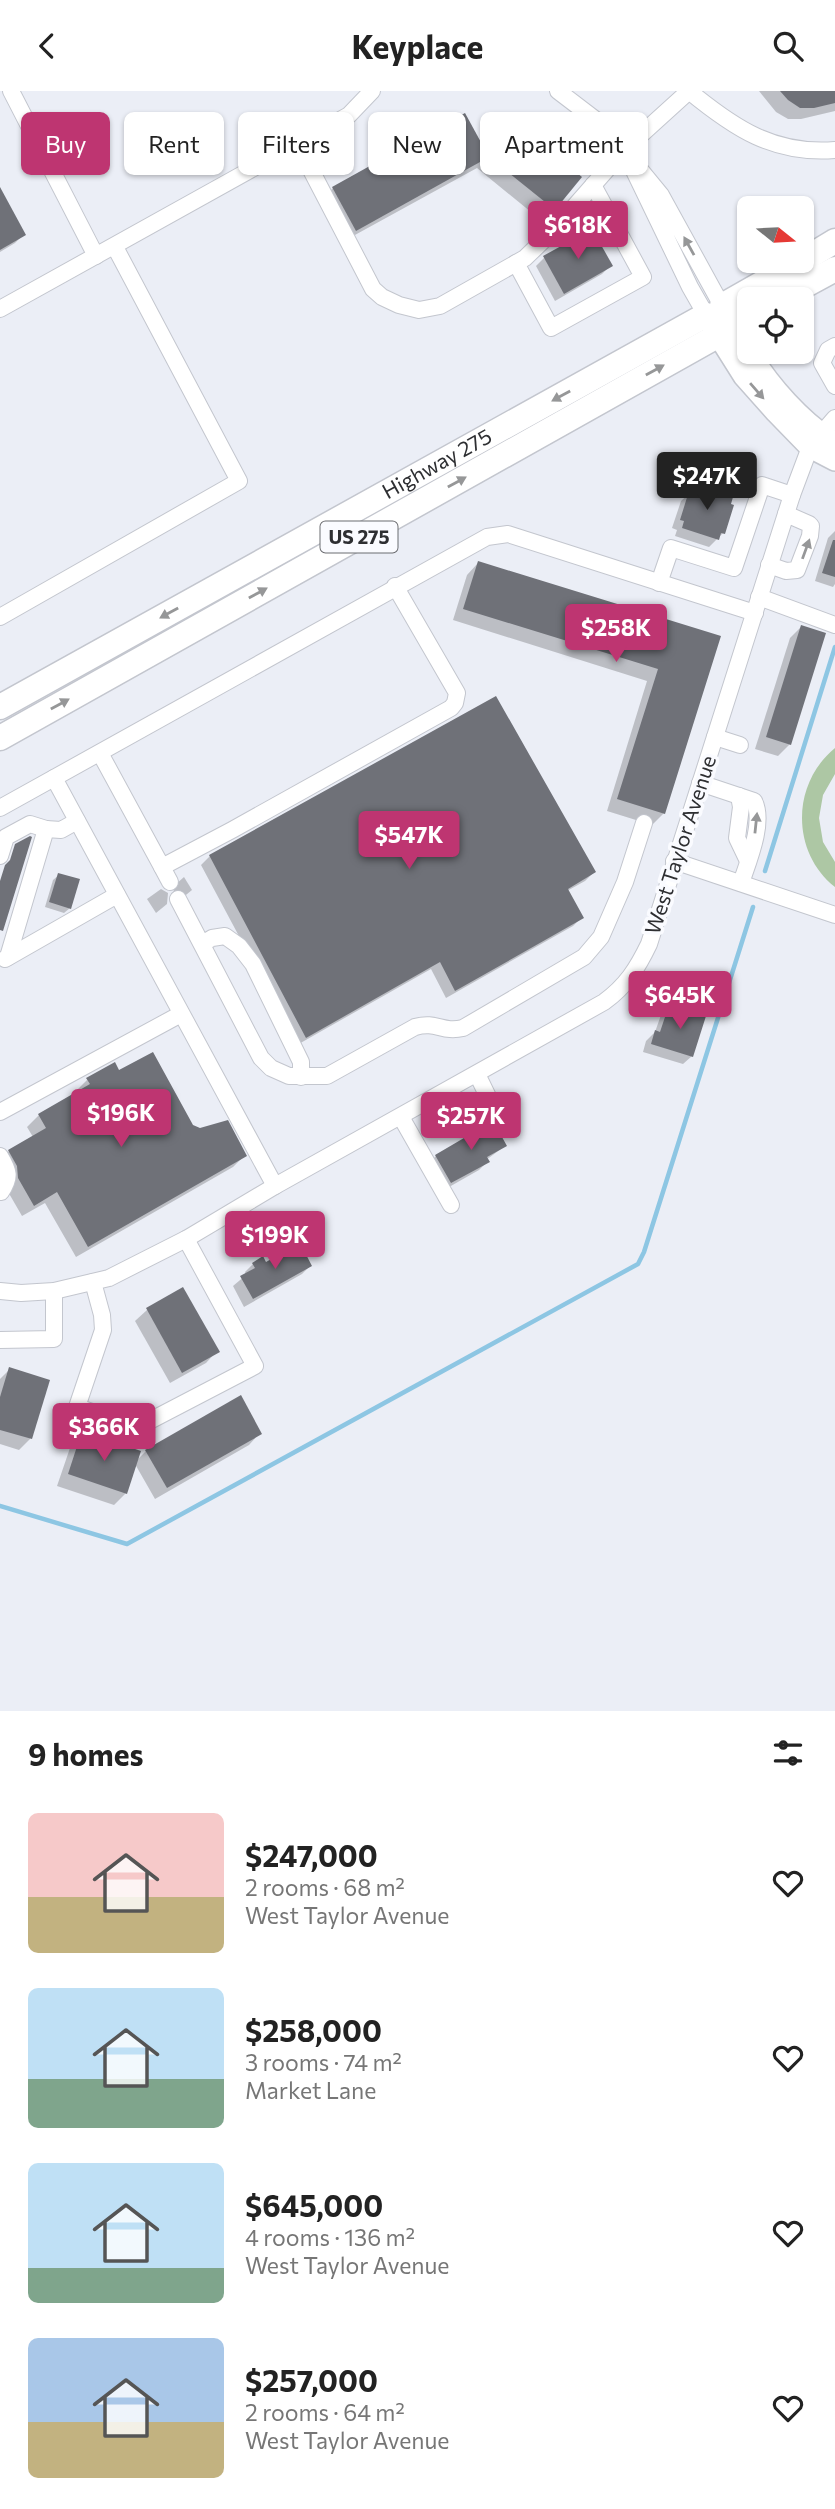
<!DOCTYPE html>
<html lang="en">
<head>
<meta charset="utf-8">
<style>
	body { margin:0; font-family:Commissioner,sans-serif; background:#f6f6f6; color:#222; height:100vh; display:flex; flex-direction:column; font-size:26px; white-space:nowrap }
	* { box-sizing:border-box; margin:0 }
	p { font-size:23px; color:#767676 }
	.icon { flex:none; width:38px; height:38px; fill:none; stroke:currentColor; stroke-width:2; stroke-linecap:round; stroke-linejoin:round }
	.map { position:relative; height:1620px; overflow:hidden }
	.drawer { display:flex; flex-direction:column; background:#fff; flex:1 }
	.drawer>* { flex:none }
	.hud { position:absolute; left:21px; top:21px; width:794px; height:63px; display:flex; gap:14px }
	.needle { width:46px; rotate:108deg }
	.fabs { position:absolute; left:737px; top:105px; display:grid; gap:14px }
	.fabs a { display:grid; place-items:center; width:77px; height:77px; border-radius:10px; background:#fff; box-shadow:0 2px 5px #0004; font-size:35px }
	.price { position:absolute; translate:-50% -60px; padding:0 16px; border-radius:7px; background:#be3571; color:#fff; font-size:23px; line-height:46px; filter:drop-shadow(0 2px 4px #0008) }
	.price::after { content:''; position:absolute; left:50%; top:42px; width:21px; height:16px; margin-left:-10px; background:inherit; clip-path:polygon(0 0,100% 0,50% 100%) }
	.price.current { background:#222; color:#fff }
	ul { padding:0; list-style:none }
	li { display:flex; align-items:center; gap:21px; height:175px; padding:0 28px }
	li span { display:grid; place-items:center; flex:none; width:196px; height:140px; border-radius:10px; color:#555 }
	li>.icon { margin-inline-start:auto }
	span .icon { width:84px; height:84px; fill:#fffc; stroke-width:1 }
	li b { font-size:30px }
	h2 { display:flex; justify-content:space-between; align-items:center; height:84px; padding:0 28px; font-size:30px }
	.pill { padding:0 24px; border-radius:10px; background:#fff; box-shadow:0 2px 5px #0004; font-size:24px; line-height:63px }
	.pill.current { background:#be3571; color:#fff }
	header { display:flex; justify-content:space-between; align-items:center; height:91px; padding:0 28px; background:#fff; font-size:32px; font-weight:700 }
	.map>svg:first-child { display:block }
	.green { fill:#adc7a4 }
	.shadow { fill:#0003 }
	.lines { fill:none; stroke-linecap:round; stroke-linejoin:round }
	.stream { stroke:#8dc6e3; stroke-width:4.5 }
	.building { fill:#6f7178 }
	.minor-casing { stroke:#c3c6ce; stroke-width:18 }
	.major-casing { stroke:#c3c6ce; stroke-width:24 }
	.highway-casing { stroke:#c3c6ce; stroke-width:27 }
	.minor { stroke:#fff; stroke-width:16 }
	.major { stroke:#fff; stroke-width:21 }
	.highway { stroke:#fff; stroke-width:24 }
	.oneway { fill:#969798 }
	.labels { text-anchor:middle; stroke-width:7; stroke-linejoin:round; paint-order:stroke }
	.shield { fill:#fafbff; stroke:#6b6c70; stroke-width:2 }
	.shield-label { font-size:19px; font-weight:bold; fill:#2e2f32 }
	.street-label { font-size:21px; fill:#2e2f32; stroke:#fafbff }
</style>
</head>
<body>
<header><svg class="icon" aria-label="back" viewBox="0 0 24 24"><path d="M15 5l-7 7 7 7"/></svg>Keyplace<svg class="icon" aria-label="search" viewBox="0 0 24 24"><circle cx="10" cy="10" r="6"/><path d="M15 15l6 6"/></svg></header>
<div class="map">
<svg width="835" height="1620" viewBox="0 0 835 1620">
	<rect width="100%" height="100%" fill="#ebeef6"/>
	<!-- green -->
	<path class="green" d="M835,657V683L823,704L819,727L823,751L835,771V796C791,761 791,693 835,657Z"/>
	<!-- shadow -->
	<g class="shadow">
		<polygon points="759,0 835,0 835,20 801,28 788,28 776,21"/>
		<polygon points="465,24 488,68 506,47 579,86 542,130 477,77 344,150 321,109 333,97"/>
		<polygon points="0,100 24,143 15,152 0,161"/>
		<polygon points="544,167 610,175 602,183 555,210 536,175"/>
		<polygon points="696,396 723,442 709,456 675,445 677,439 672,437 681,410"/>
		<polygon points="835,440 835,493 833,496 815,490 828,447"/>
		<polygon points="478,472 719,547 664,722 652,734 607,720 647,590 453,529 467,484"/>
		<polygon points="801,536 790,653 778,665 755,658 790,547"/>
		<polygon points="210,765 594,781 585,790 567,800 582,826 573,835 446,907 431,878 297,954 201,774"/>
		<polygon points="59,784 70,817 64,822 45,816 53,789"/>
		<polygon points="184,786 192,799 181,808 173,803 175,794"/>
		<polygon points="161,798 168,802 167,813 156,822 147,808"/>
		<polygon points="669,916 692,965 683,973 643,961 646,950 655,941 661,924"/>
		<polygon points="87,989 191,1035 245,1064 233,1076 76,1166 45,1112 22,1125 7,1099 0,1069 9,1060 33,1046 27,1036 39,1024 77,1002 76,1000"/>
		<polygon points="493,1033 505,1055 486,1069 487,1071 479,1079 442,1100 427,1074 436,1065"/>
		<polygon points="253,1173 266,1173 310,1175 302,1183 244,1216 233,1195 246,1184 245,1181"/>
		<polygon points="183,1199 217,1260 206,1272 170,1292 135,1230 147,1219"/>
		<polygon points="10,1278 48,1290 30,1348 19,1359 0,1353 0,1288"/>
		<polygon points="83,1342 136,1370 146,1360 260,1342 249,1354 155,1408 135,1373 126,1402 114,1414 57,1395 71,1354"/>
	</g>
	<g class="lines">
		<!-- stream -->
		<g class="stream">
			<polyline points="765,780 835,556"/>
			<polyline points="0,1415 127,1453 638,1173 644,1161 753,816"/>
		</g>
	</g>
	<!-- building -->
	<g class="building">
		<polygon points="780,0 835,0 835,12 814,17 800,17 788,9"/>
		<polygon points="465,22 489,66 356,140 332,96"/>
		<polygon points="517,33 582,86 555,119 489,66"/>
		<polygon points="0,96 26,144 0,159"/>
		<polygon points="592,138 613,175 564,203 543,165"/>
		<polygon points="695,394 733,406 731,413 734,414 725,443 721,442 719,449 682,437 684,430 680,429 689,400 693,401"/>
		<polygon points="833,449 835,449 835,486 822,482"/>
		<polygon points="478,470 721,545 665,723 617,708 658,578 463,518"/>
		<polygon points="801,534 826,542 791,654 766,646"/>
		<polygon points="496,605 596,781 568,798 584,827 455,900 440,871 306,947 209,764"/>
		<polygon points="30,745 32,746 3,840 0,839 0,790 5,774 10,769 15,753"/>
		<polygon points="58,782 80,788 71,818 49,811"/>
		<polygon points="669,914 706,925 693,966 651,953 655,939 660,941"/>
		<polygon points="153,961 193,1034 200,1037 228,1029 247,1065 88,1156 57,1101 34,1115 18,1087 17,1075 8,1059 46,1037 38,1023 90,993 86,987 115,971 119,979"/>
		<polygon points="493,1030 507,1055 487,1066 490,1071 451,1092 435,1064"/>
		<polygon points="300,1152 312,1175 253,1208 240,1185 255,1177 252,1172 263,1165 266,1171"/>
		<polygon points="183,1196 220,1261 182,1282 146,1217"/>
		<polygon points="9,1276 50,1289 32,1348 0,1339 0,1306"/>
		<polygon points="241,1304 262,1343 167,1397 145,1359"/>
		<polygon points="82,1340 141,1360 127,1403 68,1383"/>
	</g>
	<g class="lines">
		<defs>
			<g id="minor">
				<polyline points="11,0 96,165"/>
				<polyline points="558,0 596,29 624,59"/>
				<path d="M689,0C734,37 774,64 835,59"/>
				<polyline points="298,54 373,198 382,206 399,214 419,219 440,215 525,167 552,141 624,59 689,0"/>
				<polyline points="516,172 551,237 643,186 593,94"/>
				<polyline points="0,218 349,24 372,0"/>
				<polyline points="706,224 690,196 624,59 661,104 722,215"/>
				<polyline points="835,255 828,259 822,272 835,295"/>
				<polyline points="769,474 786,480 797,479 810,445 811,435 809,433 786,423"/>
				<polyline points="659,492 671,457 734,477 762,394 792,404"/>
				<polyline points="759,506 835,534"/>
				<polyline points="0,526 239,390 115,156"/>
				<polyline points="715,646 740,654"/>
				<polyline points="100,662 162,776 232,739 451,617 455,612 457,602 395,495"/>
				<polyline points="54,687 275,1095"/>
				<path d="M700,692L754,710C765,731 748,771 741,792"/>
				<polyline points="739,705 741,716 737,747 748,770"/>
				<polyline points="0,717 487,446 508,443 755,522"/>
				<polyline points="0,765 6,746 30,733 46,738"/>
				<polyline points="674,770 835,824"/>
				<polyline points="162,776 170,791"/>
				<path d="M178,808L261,967L271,977L289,985H327L415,936C437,930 442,942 463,937L584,866L601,846L625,791L644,732"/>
				<polyline points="202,853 212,847 225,845 239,855 253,873 301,971 301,986"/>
				<polyline points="8,866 46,738 61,739 77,730"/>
				<polyline points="5,868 117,804"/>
				<polyline points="477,983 493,1016"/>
				<polyline points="0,1021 181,923"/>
				<polyline points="401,1026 451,1114"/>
				<path d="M0,1065C9,1080 11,1086 1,1101"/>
				<polyline points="93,1191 102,1224 103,1239 77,1316 138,1336 255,1275 186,1148"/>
				<path d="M0,1200L21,1202L54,1200L109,1187L186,1148L275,1095L604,911C626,895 637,878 649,853L792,404L810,356L835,327"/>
				<polyline points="0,1249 54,1248 54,1200"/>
			</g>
			<g id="major">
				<polyline points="725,220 749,260"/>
				<polyline points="710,231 744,285 776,321 810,356 835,369"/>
				<path d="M749,261C768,294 802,332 835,352"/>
			</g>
			<g id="highway">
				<polyline points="802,170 835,150"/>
				<polyline points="780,208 835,178"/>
				<polyline points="722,215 801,170"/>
				<polyline points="734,234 749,226"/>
				<path id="s1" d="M0,616L706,224"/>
				<polyline points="0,647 717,245"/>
			</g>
		</defs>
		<!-- minor casing -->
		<use href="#minor" class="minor-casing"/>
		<!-- major casing -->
		<use href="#major" class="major-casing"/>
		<!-- highway casing -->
		<use href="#highway" class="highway-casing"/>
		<!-- minor -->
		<use href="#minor" class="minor"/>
		<!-- major -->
		<use href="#major" class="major"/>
		<!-- highway -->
		<use href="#highway" class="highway"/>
	</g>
	<!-- one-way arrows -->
	<defs><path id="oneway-solid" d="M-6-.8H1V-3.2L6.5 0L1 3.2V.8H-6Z" transform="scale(1.75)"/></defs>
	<g class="oneway">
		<use href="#oneway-solid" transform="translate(689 155) rotate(-119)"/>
		<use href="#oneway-solid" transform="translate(655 279) rotate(-29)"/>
		<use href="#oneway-solid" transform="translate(757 300) rotate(49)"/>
		<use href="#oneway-solid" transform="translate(561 305) rotate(151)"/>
		<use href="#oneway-solid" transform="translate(457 391) rotate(-29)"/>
		<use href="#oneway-solid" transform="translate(806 458) rotate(-70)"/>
		<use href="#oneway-solid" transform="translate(258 502) rotate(-29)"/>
		<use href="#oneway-solid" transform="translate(169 522) rotate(151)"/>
		<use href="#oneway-solid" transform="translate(60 613) rotate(-29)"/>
		<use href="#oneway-solid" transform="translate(756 732) rotate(-84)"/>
	</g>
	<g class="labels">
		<!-- shield labels -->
		<rect class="shield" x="320.5" y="430.5" width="77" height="31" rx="5"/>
		<g class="shield-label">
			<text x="359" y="453">US 275</text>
		</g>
		<!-- street labels -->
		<g class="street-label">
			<text dy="7" stroke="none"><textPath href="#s1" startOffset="500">Highway 275</textPath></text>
			<text transform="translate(681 754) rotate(-72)" y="7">West Taylor Avenue</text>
		</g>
	</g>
</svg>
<div class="fabs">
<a><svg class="needle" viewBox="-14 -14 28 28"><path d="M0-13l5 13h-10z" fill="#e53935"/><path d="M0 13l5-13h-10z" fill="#767676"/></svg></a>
<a><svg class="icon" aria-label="locate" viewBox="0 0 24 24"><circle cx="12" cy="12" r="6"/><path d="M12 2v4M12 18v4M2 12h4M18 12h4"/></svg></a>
</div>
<b class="price" style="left:578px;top:170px">$618K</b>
<b class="price current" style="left:707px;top:421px">$247K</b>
<b class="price" style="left:616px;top:573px">$258K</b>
<b class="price" style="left:409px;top:780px">$547K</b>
<b class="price" style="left:680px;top:940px">$645K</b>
<b class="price" style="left:121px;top:1058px">$196K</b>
<b class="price" style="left:471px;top:1061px">$257K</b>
<b class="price" style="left:275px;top:1180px">$199K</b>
<b class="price" style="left:104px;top:1372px">$366K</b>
<div class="hud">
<a class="pill current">Buy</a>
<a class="pill">Rent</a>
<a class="pill">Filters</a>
<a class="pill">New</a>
<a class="pill">Apartment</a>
</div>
</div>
<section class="drawer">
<h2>9 homes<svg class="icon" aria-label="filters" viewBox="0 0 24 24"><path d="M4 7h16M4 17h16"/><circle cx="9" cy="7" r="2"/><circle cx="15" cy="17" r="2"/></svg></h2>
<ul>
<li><span style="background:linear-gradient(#f6c9c9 60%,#c2b280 0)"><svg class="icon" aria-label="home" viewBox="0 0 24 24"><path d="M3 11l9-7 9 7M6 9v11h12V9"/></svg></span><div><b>$247,000</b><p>2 rooms · 68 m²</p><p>West Taylor Avenue</p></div><svg class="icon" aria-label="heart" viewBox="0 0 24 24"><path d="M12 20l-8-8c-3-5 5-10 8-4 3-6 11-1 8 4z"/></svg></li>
<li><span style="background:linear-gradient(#bfe0f5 65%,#7fa58c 0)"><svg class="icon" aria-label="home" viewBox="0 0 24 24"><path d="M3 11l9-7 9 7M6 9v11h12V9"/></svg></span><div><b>$258,000</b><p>3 rooms · 74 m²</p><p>Market Lane</p></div><svg class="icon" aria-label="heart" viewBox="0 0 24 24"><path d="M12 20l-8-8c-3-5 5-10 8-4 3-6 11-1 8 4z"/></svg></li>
<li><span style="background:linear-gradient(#bfe0f5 75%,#7fa58c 0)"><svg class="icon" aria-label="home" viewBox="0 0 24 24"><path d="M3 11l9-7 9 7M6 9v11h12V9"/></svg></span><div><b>$645,000</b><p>4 rooms · 136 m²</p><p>West Taylor Avenue</p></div><svg class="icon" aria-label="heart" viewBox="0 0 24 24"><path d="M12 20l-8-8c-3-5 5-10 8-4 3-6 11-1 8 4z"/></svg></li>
<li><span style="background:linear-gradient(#a9c7e8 60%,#c2b280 0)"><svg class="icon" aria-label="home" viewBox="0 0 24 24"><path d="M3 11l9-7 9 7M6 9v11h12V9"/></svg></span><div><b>$257,000</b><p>2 rooms · 64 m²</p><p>West Taylor Avenue</p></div><svg class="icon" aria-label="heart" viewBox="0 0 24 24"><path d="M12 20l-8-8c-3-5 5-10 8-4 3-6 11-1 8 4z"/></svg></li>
</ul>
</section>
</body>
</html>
